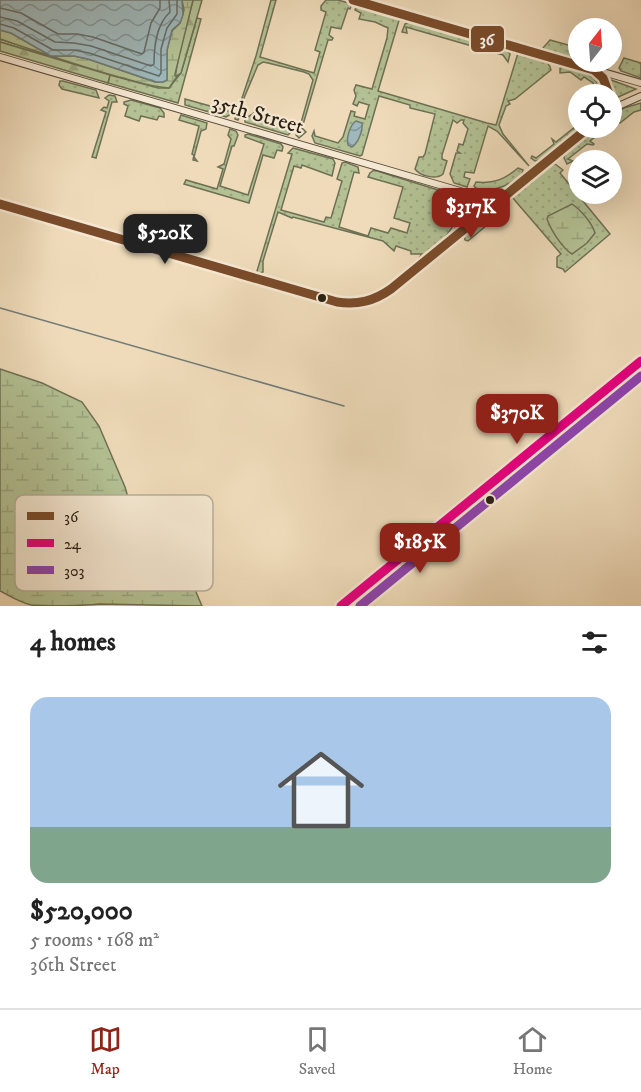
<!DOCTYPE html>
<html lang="en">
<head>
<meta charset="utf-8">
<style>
	body { margin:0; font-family:"IM FELL DW Pica",serif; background:#f6f6f6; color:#222; height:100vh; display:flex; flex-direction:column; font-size:22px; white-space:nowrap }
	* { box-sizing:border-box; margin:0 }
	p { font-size:20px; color:#767676 }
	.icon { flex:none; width:33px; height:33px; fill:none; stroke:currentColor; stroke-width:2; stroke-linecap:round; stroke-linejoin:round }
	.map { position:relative; height:606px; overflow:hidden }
	.panel { display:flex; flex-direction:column; background:#fff; flex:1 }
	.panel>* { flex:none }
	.needle { width:39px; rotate:17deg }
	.fabs { position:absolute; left:568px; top:18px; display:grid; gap:12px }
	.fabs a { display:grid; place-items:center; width:54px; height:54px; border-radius:50%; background:#fff; box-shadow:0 6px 24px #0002; font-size:30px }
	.price { position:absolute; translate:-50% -51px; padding:0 14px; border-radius:12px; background:#8f2418; color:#fff; font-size:20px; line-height:39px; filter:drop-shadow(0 2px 3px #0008) }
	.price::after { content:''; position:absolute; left:50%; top:36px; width:18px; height:14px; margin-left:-9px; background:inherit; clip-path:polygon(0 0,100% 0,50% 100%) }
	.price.active { background:#222; color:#fff }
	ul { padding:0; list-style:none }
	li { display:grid; align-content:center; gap:12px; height:318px; padding:0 30px }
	li span { display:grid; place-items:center; height:186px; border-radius:18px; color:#555 }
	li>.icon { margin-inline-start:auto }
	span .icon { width:108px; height:108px; fill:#fffc; stroke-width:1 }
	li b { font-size:26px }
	h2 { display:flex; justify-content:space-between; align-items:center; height:72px; padding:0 30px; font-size:26px }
	.dock { display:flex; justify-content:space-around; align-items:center; height:84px; border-top:2px solid #e0e0e0; background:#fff; font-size:16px; color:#767676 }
	.dock a { display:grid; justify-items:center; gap:3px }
	.dock .active { color:#8f2418 }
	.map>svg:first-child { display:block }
	.grass { fill:url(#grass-dots); stroke:#6e7054; stroke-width:1.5 }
	.forest { fill:url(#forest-firs); stroke:#6e7054; stroke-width:1.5 }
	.wetland { fill:url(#wetland-marsh); stroke:#6e7054; stroke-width:1.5 }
	.water { fill:url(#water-waves); stroke:#707b78; stroke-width:1.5 }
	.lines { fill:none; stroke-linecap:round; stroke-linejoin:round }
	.shore { stroke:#646c68; stroke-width:1.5 }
	.stream { stroke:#707b78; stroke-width:1.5 }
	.minor-casing { stroke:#5a4e3e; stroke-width:8 }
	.tertiary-casing { stroke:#5a4e3e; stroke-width:10 }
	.minor { stroke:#f5e8d2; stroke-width:6 }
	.tertiary { stroke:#f5e8d2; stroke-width:8 }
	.bus-1-casing { stroke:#f5e8d2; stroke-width:14 }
	.bus-2-casing { stroke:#f5e8d2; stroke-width:14 }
	.bus-3-casing { stroke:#f5e8d2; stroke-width:14 }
	.bus-1 { stroke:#7a4b2a; stroke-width:9 }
	.bus-2 { stroke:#e5007d; stroke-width:9 }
	.bus-3 { stroke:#8e44ad; stroke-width:9 }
	.bus-dot { fill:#291f14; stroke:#f5e8d2; stroke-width:2 }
	.labels { text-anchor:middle; stroke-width:4.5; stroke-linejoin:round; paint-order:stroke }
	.street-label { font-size:22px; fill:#291f14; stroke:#f5e8d2 }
	.key { fill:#f5e8d2; stroke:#b8ac99; stroke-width:1.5 }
	.key-label { font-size:16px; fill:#291f14 }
	.line-badge { stroke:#f5e8d2; stroke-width:2 }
	.badge-label { font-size:16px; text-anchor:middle; font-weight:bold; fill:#fff }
</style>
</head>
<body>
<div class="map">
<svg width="641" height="606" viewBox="0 0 641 606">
	<defs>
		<pattern id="grass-dots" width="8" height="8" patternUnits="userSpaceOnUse" patternTransform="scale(1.5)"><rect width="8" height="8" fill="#b3c194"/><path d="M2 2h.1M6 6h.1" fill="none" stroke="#9aa57f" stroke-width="1.8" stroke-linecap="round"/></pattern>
		<pattern id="forest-firs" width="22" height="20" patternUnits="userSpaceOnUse" patternTransform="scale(1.5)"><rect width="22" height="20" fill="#b3c194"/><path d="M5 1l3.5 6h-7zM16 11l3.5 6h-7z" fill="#9aa57f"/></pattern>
		<pattern id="wetland-marsh" width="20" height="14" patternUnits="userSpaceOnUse" patternTransform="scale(1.5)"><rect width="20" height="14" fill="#b3c194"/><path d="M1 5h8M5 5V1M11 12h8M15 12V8" fill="none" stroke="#9aa57f"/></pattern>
		<pattern id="water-waves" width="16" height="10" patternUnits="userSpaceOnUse" patternTransform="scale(1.5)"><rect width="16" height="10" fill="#9fb8bb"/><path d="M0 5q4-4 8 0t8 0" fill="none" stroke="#829597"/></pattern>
	</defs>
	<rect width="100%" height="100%" fill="#efdbba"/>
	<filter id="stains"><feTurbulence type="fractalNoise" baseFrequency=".00333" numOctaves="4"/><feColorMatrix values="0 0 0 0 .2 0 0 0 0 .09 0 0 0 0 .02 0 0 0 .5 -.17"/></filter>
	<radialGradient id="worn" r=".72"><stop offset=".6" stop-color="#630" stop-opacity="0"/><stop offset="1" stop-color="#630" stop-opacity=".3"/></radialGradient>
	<!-- grass -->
	<g class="grass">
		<polygon points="271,0 276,0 260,57 314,73 320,52 315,50 326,12 321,10 321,6 326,0 338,0 352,4 350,9 348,8 341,29 331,27 329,35 333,38 332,40 328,40 302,128 306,132 299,138 296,135 299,130 313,80 309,74 304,72 268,63 263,62 258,65 244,98 239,118 238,120 235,119 256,56"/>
		<path d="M357,5L400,17L378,91L487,123L496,125L518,53C530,55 549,57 551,70L515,99L508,101L510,104L506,106L499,125L503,134L529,166L497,131L488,126L474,173L465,172L464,177L470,179L467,187L454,183L450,174L456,153H460L457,151L459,144L463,145L468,129L463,123L464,120H461L457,123L453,120L442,155V159L447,161L443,174C436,180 420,176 415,169L419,157H423L425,154L435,114L410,108V105L379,96L362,155L360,156L315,143L312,136L314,131L315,136L338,143L343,137L351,111L355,112L354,116L365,119L369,105L359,102L357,106L353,104L356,96L354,90L356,85L372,89L387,38L388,28L375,22L359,19L361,13L355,10Z"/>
		<polygon points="197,18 201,19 178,103 108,83 110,74 0,42 0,39 110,75 158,88 169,88 181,73"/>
		<polygon points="409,22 506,49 510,54 508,62 503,55 406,27 407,33 402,32 405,24"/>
		<polygon points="550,40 579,48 579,60 542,49"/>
		<polygon points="624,58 641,63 641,78 621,71 619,68"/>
		<path d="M564,66C581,71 598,74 602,94H598L593,83L584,77L581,80L570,72L560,73V68Z"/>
		<polygon points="611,80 636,89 614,99"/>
		<polygon points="60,81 63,81 96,90 99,98 62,89 59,85"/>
		<polygon points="109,95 115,96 117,102 112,102 96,158 92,157 106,112 101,110 104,107 107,108 109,101 105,98"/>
		<polygon points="185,99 228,111 231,114 226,117 185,105"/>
		<polygon points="131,100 160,108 164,113 164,117 159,116 157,120 141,116 139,121 125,116 128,106 124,104 124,102"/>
		<polygon points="641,103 641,110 634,112 620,123 612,120 612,115 624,108"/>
		<polygon points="254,113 253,118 288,128 292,125 294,129 288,135 245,122 245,119"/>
		<polygon points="181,115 207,123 206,129 201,131 194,157 197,161 193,160 194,155 192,154 199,126 179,120"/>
		<polygon points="574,121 579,123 580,128 540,160 535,161 531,158 532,156 536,158 554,144 552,139 556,142 576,126"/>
		<polygon points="596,128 607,128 590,141 594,144 593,145 587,144 568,159 573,161 567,164 564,158 565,154"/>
		<polygon points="230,129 236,131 238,135 234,146 232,146 220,186 248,195 264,144 245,137 245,135 248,134 281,144 283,147 282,151 277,150 274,158 263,155 249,203 184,184 186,180 217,189 223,169 218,167 224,164 231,139 228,135"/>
		<path d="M293,148L333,159L335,163L332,176L302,165L301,168L294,166L281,210L324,222L326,217L331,218L342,181L337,179L342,163L345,162L358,167L359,173L354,172L339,227L368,236L371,228L388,233L391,228L407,233L410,223L394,218L403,187L368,177L370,173L374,170L438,190C480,208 442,245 419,258L422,254H411V251L396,246L394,251L383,241L293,217L292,218L278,212L263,261V272L258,274L257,271L292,154L288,153Z"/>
		<polygon points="555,164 563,170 560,173 610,234 565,272 563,269 557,267 557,257 561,254 512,197 551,165"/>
		<path d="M518,168L523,170L522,174C510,186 495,191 478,190L474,186L476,182C494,184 505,179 518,168Z"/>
		<polygon points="464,198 465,197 489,201 468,218"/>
		<polygon points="501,205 504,205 505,210 468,241 465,240 464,236"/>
	</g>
	<!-- forest -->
	<g class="forest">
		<polygon points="193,0 202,0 181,73 175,77 180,49"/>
		<polygon points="0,42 110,75 108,83 0,51"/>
	</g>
	<!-- wetland -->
	<g class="wetland">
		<path d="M182,0H193L175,74V76L178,75L169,88C152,87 135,81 119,77C79,66 39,52 0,39V30L11,33L51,56H74L88,59L155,82H163L167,80V50L172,31L180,23L184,10Z"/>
		<path d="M572,204C581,210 592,223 595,233L587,243L572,254C562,248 551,230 547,219L548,216Z"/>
		<path d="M0,369L42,383L82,402L99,426L125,487L130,504L181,564L190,578L202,606L99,604C82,606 47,606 31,605C19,602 10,596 0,591Z"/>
	</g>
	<!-- water -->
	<g class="water">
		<polygon points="0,0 182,0 183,15 180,23 172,30 167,50 167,80 163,82 156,82 88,59 74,56 51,56 11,33 0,30"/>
		<path d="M356,121L362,123C363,131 358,143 352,147L348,145C346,138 350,125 356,121Z"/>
	</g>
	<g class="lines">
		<!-- shore -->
		<g class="shore">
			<polyline points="0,8 21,13 58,34 77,34 93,37 142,54 144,52 151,23 160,8 160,0"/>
			<path d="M0,17L17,21L55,42L74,43L91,46L151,66L154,64C154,46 156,25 170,12L169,0"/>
			<polyline points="0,24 14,28 53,50 74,50 89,53 159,76 161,73 161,49 167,28 177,14 177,0"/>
		</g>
		<!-- stream -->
		<polyline class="stream" points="0,308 344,406"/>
		<defs>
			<g id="minor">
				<polyline points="353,0 641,83"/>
				<polyline points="0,57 467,193 488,195 507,192"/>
				<polyline points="597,72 603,78 609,94"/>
				<polyline points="612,109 641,96"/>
				<path d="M451,189C461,204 465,215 457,232"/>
				<path d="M0,204L337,302C358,306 374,302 391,289L588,128"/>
			</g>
			<g id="tertiary">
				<polyline points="341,606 641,361"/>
				<polyline points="360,606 641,375"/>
			</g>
		</defs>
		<!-- minor casing -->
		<use href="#minor" class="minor-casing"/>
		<!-- tertiary casing -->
		<use href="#tertiary" class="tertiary-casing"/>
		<!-- minor -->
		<use href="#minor" class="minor"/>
		<!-- tertiary -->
		<use href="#tertiary" class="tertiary"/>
		<defs>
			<g id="bus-1">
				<polyline points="353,0 594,70 603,78 609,94"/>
				<path d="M0,204L337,302C358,305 374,301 391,289L588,128"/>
			</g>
			<polyline id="bus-2" points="341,606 641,361"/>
			<polyline id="bus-3" points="360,606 641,376"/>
		</defs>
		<!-- bus-1 casing -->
		<use href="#bus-1" class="bus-1-casing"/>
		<!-- bus-2 casing -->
		<use href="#bus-2" class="bus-2-casing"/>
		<!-- bus-3 casing -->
		<use href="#bus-3" class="bus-3-casing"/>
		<!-- bus-1 -->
		<use href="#bus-1" class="bus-1"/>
		<!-- bus-2 -->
		<use href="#bus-2" class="bus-2"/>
		<!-- bus-3 -->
		<use href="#bus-3" class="bus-3"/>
	</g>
	<!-- markers -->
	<g class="bus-dot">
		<circle cx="322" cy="298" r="5"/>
		<circle cx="490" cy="500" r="5"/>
	</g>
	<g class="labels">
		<!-- street labels -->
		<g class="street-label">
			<text transform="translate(258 113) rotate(16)" y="8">35th Street</text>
		</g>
	</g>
	<!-- legend -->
	<rect x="15" y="495" width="198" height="96" rx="9" class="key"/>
	<rect x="27" y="512" width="27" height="8" fill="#7a4b2a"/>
	<rect x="27" y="539" width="27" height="8" fill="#e5007d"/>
	<rect x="27" y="566" width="27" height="8" fill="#8e44ad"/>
	<g class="key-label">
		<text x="64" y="522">36</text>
		<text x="64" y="549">24</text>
		<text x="64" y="576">303</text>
	</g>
	<rect class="line-badge" x="470" y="25" width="35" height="28" rx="6" fill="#7a4b2a"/>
	<g class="badge-label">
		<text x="487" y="45">36</text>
	</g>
	<rect width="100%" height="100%" filter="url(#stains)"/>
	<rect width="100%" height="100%" fill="url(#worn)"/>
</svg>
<div class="fabs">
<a><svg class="needle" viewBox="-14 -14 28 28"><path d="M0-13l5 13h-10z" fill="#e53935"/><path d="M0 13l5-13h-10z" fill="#767676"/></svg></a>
<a><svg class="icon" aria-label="locate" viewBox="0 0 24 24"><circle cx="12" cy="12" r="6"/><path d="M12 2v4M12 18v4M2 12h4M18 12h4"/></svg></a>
<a><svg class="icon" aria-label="layers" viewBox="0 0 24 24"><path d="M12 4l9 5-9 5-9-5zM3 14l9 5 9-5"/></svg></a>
</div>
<b class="price" style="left:471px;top:239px">$317K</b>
<b class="price active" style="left:165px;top:265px">$520K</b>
<b class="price" style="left:517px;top:445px">$370K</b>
<b class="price" style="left:420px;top:574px">$185K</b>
</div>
<section class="panel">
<h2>4 homes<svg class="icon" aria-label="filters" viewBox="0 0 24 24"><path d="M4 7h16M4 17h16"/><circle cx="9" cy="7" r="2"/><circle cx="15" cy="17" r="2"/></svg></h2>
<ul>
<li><span style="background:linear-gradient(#a9c7e8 70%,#7fa58c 0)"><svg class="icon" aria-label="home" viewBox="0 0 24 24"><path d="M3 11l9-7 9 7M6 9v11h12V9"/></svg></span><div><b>$520,000</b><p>5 rooms · 168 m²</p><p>36th Street</p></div></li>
</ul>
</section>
<nav class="dock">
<a class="active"><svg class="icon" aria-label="map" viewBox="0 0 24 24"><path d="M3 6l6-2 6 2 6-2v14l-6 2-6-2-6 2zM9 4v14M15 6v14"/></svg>Map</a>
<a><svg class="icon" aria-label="saved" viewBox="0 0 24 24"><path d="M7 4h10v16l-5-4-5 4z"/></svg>Saved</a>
<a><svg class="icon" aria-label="home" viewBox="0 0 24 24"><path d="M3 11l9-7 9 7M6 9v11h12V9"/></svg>Home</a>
</nav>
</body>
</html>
